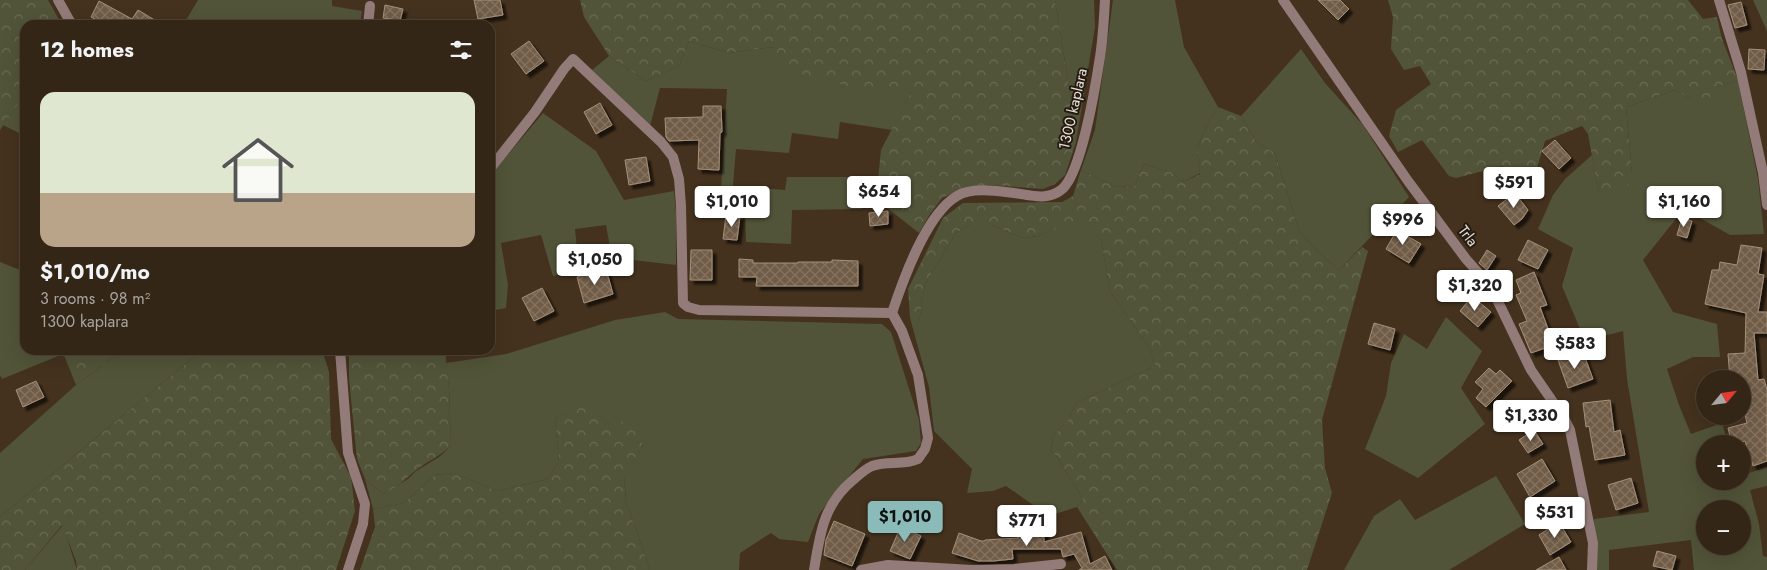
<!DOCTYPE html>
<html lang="en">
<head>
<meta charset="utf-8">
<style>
	body { margin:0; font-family:Jost,sans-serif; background:#3e3223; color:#f1f3f6; height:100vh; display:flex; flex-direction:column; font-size:19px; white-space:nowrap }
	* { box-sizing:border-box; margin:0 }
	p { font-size:16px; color:#a9a5a1 }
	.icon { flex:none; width:28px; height:28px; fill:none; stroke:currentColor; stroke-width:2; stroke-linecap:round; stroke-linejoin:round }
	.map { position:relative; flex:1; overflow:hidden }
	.panel { position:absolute; left:20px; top:20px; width:475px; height:335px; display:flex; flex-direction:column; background:#332616; border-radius:15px; box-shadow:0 5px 20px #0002,0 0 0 1px #4e4335 }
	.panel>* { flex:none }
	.needle { width:32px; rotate:61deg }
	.buttons { position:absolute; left:1696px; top:370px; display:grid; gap:10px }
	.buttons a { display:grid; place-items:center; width:55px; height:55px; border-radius:50%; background:#332616; box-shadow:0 5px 20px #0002,0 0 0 1px #4e4335; font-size:25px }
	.price { position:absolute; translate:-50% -42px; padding:0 11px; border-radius:5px; background:#fff; color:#222; font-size:16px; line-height:32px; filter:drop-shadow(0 1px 2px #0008) }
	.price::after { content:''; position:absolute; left:50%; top:30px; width:15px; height:11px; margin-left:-8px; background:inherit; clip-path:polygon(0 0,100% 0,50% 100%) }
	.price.on { background:#8bbbb9; color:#111 }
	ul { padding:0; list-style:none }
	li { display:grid; align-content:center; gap:10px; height:265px; padding:0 20px }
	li+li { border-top:1px solid #4e4335 }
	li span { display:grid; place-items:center; height:155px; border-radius:15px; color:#555 }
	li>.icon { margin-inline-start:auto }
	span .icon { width:90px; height:90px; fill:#fffc; stroke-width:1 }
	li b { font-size:21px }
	h2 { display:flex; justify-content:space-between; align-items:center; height:60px; padding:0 20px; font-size:21px }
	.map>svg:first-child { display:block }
	.green { fill:#515438; fill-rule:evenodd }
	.forest { fill:url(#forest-crowns) }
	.building { fill:url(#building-cross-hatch); stroke:#a59079; filter:url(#shadow) }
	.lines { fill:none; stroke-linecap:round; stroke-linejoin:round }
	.street { stroke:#937b79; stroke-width:10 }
	.labels { text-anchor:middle; stroke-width:4; stroke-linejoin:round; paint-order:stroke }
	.street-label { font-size:15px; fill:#ebe0d4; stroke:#241c13 }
</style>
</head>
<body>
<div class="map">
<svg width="1767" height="570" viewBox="0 0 1767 570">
	<defs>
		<pattern id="forest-crowns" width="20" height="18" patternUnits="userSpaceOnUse" patternTransform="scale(1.25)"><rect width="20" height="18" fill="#515438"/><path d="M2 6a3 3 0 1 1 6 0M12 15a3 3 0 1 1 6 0" fill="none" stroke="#6a6c54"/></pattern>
		<pattern id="building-cross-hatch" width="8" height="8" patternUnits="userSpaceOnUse" patternTransform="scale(1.25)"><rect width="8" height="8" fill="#705c47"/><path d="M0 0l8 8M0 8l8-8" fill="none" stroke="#857361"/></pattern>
		<filter id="shadow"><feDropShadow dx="4" dy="4" stdDeviation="1" flood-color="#0009"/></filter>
	</defs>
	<rect width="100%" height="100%" fill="#44321e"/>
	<!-- green -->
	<g class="green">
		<polygon points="198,0 332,0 332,6 362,11 360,25 183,25"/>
		<polygon points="1055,0 1094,0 1095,27 1076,142 1070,93"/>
		<polygon points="1113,0 1175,0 1184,47 1218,107 1205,128 1197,150 1200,173 1183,182 1171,172 1144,164 1134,187 1113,186 1081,170 1095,130"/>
		<polygon points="1753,0 1767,0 1767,32 1766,29"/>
		<polygon points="689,41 729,53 774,47 871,92 911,92 892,130 840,122 838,139 792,133 789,153 736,149 733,186 785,190 787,177 878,177 876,199 861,209 792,210 791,244 746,242 745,211 720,207 727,89 660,88 650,126 592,70 609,56 646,81 679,66"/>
		<polygon points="1301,49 1325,83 1363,125 1409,197 1339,270 1316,250 1299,231 1275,153 1257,143 1241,116"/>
		<path d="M1738,80L1758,179L1764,234L1730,235L1684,209L1643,260L1673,312L1717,324L1720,357H1693L1667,369L1679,405L1691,434L1722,423L1728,444H1705V481H1742L1743,475L1767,467V486L1750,490L1759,524L1763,556L1767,557V570H1694L1691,540L1609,550V570H1596L1594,519L1649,512L1627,379L1623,331L1585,341L1562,286L1573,248L1538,229L1553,195L1565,179L1592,155L1598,190L1632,174L1626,107L1675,90L1691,99L1717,87ZM1705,509H1742V546H1705Z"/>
		<polygon points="25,97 25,136 3,125 16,107"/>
		<polygon points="543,113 596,151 624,200 674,191 676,212 676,265 633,260 613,264 606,225 575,229 579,271 553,276 541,235 501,243 508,285 506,308 490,311 490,176"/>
		<polygon points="1080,218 1101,240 1110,291 1150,349 1155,366 1076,403 1068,420 1053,436 1051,451 1057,457 1083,499 1077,507 1049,516 1006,486 993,491 967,493 972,469 934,431 929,387 910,318 919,321 925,284 956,233 970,225 991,225 1023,238 1038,236"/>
		<polygon points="0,262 25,272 25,350 62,350 63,354 2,379 0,375"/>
		<polygon points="665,312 678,319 882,324 891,332 919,420 921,443 916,451 863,459 819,514 808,542 779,539 771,533 740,553 739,570 650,570 626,501 624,476 643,445 610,425 584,406 555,418 559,461 548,479 497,491 454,473 435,475 404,503 373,509 365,479 383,494 408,479 416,471 439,457 451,446 449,389 446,363 506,354 615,320"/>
		<polygon points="1446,317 1482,351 1461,388 1485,424 1418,478 1365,449 1386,396 1391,363 1404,334 1427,349"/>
		<polygon points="123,350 193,350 195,356 0,517 0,453 76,385"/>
		<polygon points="1496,476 1525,524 1449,570 1344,570 1374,516 1400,499 1415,520"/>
		<polygon points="63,525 77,570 25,570"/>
	</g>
	<!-- forest -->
	<g class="forest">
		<polygon points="0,0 48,0 62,25 25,25 25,97 16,107 0,130"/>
		<polygon points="580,0 1055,0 1070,93 1076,142 1065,175 1055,184 1043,189 991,185 967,187 942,198 930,214 919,233 876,199 881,150 911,92 871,92 786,70 774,47 729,53 689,41 679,66 646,81 609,56 584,17"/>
		<polygon points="1388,0 1688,0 1703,19 1717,17 1722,39 1738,80 1717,87 1708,100 1691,99 1675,90 1626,107 1632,174 1628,186 1607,196 1598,190 1588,134 1582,126 1545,141 1532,185 1523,186 1502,166 1456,178 1449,176 1422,140 1398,152 1389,136 1396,110 1431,84 1420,66 1404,70 1391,49 1393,17"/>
		<polygon points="1218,107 1241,116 1257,143 1275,153 1299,231 1316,250 1339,270 1362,247 1368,251 1322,420 1325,468 1332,493 1307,570 1117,570 1077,507 1083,499 1057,457 1051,451 1053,436 1068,420 1076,403 1155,366 1150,349 1110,291 1101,240 1080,219 1038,236 1023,238 991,225 970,225 956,233 925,284 919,322 910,318 908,289 943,218 963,203 1062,202 1073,196 1081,170 1113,186 1134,187 1144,164 1171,172 1183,182 1200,174 1197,150 1205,128"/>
		<polygon points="62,350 123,350 76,385"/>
		<polygon points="193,350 322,350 329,372 331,439 351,477 355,511 336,570 77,570 76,561 62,525 25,570 0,570 0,517 195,356"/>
		<path d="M347,350H445L449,389L451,446C440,456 426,462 415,471C403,481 398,487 383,494L365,479L357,459L349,379V358Z"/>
		<polygon points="584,405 610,425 629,420 643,445 624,477 626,501 650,570 360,570 375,527 373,509 404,503 435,475 454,473 497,491 548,479 559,461 555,418"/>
	</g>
	<!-- building -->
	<g class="building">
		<polygon points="474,0 500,0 503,15 478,19"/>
		<polygon points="1318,0 1340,0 1349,9 1338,20"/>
		<polygon points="99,1 132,19 138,10 163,25 106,25 91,17"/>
		<polygon points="1741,2 1747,25 1735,28 1728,5"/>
		<polygon points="385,5 403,9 400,21 383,18"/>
		<polygon points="529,41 544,61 526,74 511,54"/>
		<polygon points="1749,49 1765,50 1764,70 1748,69"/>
		<polygon points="600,103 612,125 596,134 584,112"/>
		<polygon points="703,106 721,106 722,132 720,133 719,170 698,169 699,140 669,141 666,137 665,118 703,117"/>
		<polygon points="1555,140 1571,158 1559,169 1542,151"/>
		<polygon points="646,157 650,181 629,185 625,160"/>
		<polygon points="1515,193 1528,210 1522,219 1514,225 1498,206"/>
		<polygon points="888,211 888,224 870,226 869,213"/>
		<polygon points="726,215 740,216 737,240 723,239"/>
		<polygon points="1682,218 1692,221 1687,238 1677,235"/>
		<polygon points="1397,230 1421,244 1409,263 1386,249"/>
		<polygon points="1528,240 1548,250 1538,269 1518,260"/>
		<polygon points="1741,245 1762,248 1758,274 1764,275 1758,312 1767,312 1767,333 1754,333 1758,380 1764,379 1767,389 1767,461 1753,466 1745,441 1732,444 1728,428 1747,423 1745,415 1748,414 1742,391 1742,379 1730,379 1728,354 1745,353 1746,313 1705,304 1712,270 1719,270 1720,262 1737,265"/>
		<polygon points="691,250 712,250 712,280 690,280"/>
		<polygon points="1487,250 1496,256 1487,270 1479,263"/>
		<polygon points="739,259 753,260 753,263 798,263 798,262 832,262 832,260 858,261 858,286 756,286 757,277 739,277"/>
		<polygon points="606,269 613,294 584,303 577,277"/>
		<polygon points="1534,272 1547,305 1540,307 1554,345 1531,353 1519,324 1527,321 1516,295 1521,293 1516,280"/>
		<polygon points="542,288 554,311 534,321 522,298"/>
		<polygon points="1472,296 1491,312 1478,327 1460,311"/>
		<polygon points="1374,323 1395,329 1390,350 1368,344"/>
		<polygon points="1583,352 1593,379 1568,388 1558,360"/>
		<polygon points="1489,368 1496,374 1500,370 1512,381 1486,407 1476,398 1483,389 1475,382"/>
		<polygon points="36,381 44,397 23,407 16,390"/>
		<polygon points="1610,400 1614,432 1620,430 1625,455 1595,460 1589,426 1586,427 1583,403"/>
		<polygon points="1534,430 1543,444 1528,453 1519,440"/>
		<polygon points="1542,459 1555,481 1530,497 1517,474"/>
		<polygon points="1631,478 1638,503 1616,510 1608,485"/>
		<polygon points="834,521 865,534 852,566 824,555 826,540"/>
		<polygon points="1559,522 1571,542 1550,555 1539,535"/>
		<polygon points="1018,524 1044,525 1044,542 1081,532 1090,564 1105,556 1112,570 1079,570 1082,568 1074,554 1063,557 1061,549 1012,549 1013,559 993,561 978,561 952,553 959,533 981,541 985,541 985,540 1018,538"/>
		<polygon points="901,526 921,536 910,559 890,551"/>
		<polygon points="1657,551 1676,556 1672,570 1653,566"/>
		<polygon points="1559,557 1566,570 1536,570"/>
	</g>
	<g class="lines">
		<!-- street -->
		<g class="street">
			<polyline points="58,0 72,25"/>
			<polyline points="1283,0 1408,181 1466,259 1491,287 1531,370 1564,418 1570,430 1593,543 1592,570"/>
			<polyline points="1719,0 1741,72 1763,173 1767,205"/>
			<polyline points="368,25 370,6"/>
			<polyline points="490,169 535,112 564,69 573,59 661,142 673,157 679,179 681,206 683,303 688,307 699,310 892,313"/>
			<polyline points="340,350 348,453 365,504 363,524 348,570"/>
			<path d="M814,570C820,534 823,505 853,480C859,475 865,469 872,466C887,460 903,466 918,459L925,449L928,438L918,375L902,331L892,313C903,280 926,214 957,196C972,187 997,191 1014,193C1030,195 1047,201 1061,190C1081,176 1096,83 1100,57C1103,38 1104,19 1105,0"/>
			<polyline points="861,570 888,565 972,570 1014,569 1061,564"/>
		</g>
	</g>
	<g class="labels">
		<!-- street labels -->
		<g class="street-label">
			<text transform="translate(1073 109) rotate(-77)" y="5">1300 kaplara</text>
			<text transform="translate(1468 236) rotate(53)" y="5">Trla</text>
		</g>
	</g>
</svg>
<div class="buttons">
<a><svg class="needle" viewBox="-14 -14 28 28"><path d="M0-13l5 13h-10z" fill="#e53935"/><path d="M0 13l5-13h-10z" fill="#a9a5a1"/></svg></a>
<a>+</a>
<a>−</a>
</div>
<b class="price" style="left:1514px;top:209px">$591</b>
<b class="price" style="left:879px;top:218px">$654</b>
<b class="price" style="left:732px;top:228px">$1,010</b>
<b class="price" style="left:1684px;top:228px">$1,160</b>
<b class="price" style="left:1403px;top:246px">$996</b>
<b class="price" style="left:595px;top:286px">$1,050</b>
<b class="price" style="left:1475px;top:312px">$1,320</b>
<b class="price" style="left:1575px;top:370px">$583</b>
<b class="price" style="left:1531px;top:442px">$1,330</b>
<b class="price" style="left:1555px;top:539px">$531</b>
<b class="price on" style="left:905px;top:543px">$1,010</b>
<b class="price" style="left:1027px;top:547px">$771</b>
<section class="panel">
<h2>12 homes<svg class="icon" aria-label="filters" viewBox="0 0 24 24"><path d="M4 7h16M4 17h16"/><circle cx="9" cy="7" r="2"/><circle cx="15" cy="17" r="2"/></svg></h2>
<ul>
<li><span style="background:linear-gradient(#dfe7d0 65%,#b9a48a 0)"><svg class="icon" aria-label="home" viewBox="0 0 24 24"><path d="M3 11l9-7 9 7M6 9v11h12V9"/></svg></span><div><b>$1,010/mo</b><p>3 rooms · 98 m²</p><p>1300 kaplara</p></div></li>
</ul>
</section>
</div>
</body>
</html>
